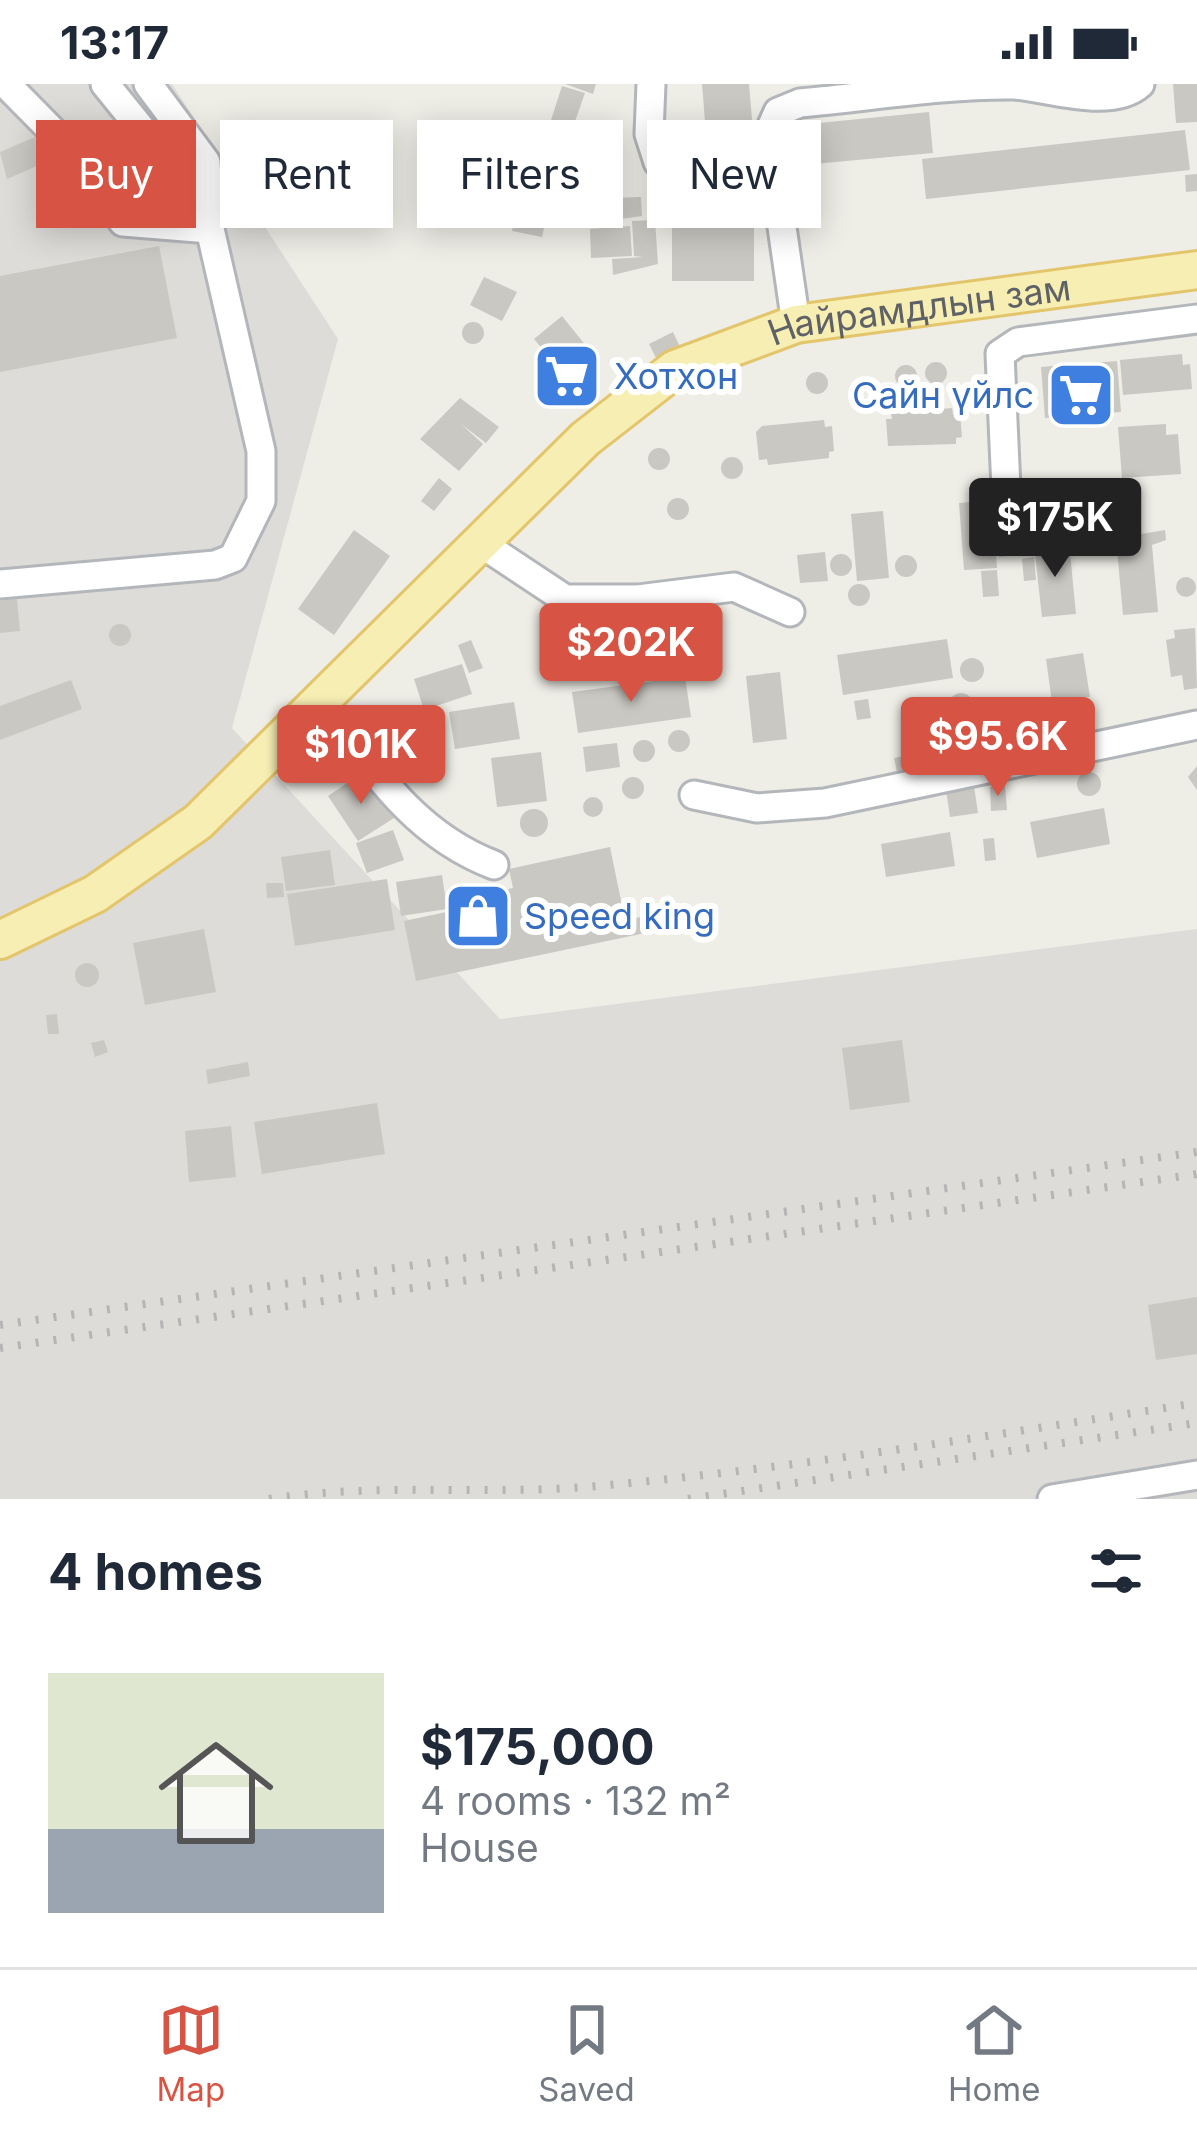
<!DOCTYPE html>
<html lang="en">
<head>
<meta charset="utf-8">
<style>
	body { margin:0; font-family:Inter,sans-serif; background:#f6f6f7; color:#1f2937; height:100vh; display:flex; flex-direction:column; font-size:45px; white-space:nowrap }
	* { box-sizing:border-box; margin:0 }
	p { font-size:39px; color:#747a83 }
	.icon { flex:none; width:66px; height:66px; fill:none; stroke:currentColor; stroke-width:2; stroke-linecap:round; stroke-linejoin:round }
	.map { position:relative; height:1415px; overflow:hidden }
	.sheet { display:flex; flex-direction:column; background:#fff; flex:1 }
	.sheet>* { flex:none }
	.banner { position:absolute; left:36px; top:36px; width:1125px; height:108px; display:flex; gap:24px }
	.price { position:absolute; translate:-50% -102px; padding:0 27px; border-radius:12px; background:#d75444; color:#fff; font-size:39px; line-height:78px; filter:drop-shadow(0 3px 6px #0008) }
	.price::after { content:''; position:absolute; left:50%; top:72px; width:36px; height:27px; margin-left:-18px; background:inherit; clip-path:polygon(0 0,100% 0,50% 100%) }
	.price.current { background:#222; color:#fff }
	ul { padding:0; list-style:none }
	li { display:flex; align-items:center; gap:36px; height:300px; padding:0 48px }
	li span { display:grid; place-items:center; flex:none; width:336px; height:240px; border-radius:0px; color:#555 }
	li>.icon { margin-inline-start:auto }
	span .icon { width:144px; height:144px; fill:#fffc; stroke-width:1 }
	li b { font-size:51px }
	h2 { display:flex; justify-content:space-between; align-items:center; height:144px; padding:0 48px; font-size:51px }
	.pill { padding:0 42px; border-radius:0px; background:#fff; box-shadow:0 6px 30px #0003; font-size:42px; line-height:108px }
	.pill.current { background:#d75444; color:#fff }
	.status { display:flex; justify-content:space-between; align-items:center; height:84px; padding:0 60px; background:#fff; direction:ltr }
	.status svg { height:33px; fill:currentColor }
	.menu { display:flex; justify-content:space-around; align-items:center; height:168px; border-top:3px solid #e0e1e3; background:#fff; font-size:33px; color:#747a83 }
	.menu a { display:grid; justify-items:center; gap:6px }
	.menu .current { color:#d75444 }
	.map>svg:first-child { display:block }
	.industrial { fill:#dedcd8 }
	.building { fill:#cac8c3 }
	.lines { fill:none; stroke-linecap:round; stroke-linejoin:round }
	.minor-casing { stroke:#b3b6ba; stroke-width:33 }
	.major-casing { stroke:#e3c56b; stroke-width:42 }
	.minor { stroke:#fff; stroke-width:27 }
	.major { stroke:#f7eeb3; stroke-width:36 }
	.rail { stroke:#b4b5b5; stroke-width:8; stroke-dasharray:3 15; stroke-linecap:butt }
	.labels { text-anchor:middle; stroke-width:12; stroke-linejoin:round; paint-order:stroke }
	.street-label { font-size:36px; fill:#5e6165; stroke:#fff }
	.shop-label { font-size:36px; fill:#366cbe; stroke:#fff; text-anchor:start }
</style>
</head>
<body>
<div class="status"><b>13:17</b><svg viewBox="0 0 49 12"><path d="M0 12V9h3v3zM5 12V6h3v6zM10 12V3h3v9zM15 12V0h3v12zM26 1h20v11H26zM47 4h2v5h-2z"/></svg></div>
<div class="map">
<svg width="1197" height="1415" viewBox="0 0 1197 1415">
	<rect width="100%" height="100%" fill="#eeede6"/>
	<!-- industrial -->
	<polygon class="industrial" points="0,0 172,0 338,255 232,644 500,935 1197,845 1197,1415 0,1415"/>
	<!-- building -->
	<g class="building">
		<polygon points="565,0 596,0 593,10"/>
		<polygon points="702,0 749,0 755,71 708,75"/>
		<polygon points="1173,0 1197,0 1197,38 1176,39"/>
		<polygon points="562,2 585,9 573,43 551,36"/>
		<polygon points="929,28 933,69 803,81 799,41"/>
		<polygon points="551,37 571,45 565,61 544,53"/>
		<polygon points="1185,46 1190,86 926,115 922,75"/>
		<polygon points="35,53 46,78 7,95 0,68"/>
		<polygon points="543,60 563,68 556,83 534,73"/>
		<polygon points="535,76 552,82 545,100 528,94"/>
		<polygon points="1197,90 1197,107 1186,108 1185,91"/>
		<circle cx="48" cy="106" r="12"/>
		<polygon points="527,97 547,103 543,112 524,106"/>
		<polygon points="684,97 686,131 672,132 670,98"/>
		<polygon points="688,97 704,97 705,128 688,129"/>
		<polygon points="650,100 668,100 669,131 651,132"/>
		<polygon points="728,107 729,127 708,128 707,108"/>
		<polygon points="524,109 547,115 543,128 520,121"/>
		<polygon points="641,113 642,132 579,141 579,115"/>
		<polygon points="517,125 547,131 542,153 512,147"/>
		<polygon points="754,134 754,197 672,197 672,135"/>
		<polygon points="655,136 658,180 613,191 612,175 643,173 634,172 632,137"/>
		<polygon points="630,142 632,172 591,174 590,145"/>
		<polygon points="159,162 177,254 0,288 0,192"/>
		<polygon points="484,193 517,208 502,237 470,221"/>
		<polygon points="562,232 591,268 563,290 534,255"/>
		<circle cx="473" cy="249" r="11"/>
		<polygon points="673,248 680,263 656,274 649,260"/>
		<polygon points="1182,270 1183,281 1190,280 1192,305 1123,311 1120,276"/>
		<polygon points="1117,277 1121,328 1045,334 1041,283"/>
		<circle cx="936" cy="289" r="11"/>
		<circle cx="906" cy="292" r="11"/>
		<circle cx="817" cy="299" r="11"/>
		<polygon points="460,314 499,343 486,359 461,340 483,360 459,387 420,355"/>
		<polygon points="952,324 953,330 960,330 962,353 956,354 956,360 888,362 886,335 892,335 891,329"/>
		<polygon points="824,336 825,343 832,342 834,367 829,368 829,374 768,381 767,375 759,376 756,348 762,342"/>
		<polygon points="1166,340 1166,351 1178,350 1181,390 1122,394 1118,343"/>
		<circle cx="659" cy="375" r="11"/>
		<circle cx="732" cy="384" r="11"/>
		<polygon points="439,394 452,405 434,427 421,417"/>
		<circle cx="678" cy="425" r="11"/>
		<polygon points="992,416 997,484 964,486 959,419"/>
		<polygon points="883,427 889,494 857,497 851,430"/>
		<polygon points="354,446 390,472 334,551 298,525"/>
		<polygon points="1165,446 1166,456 1152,461 1158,528 1123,531 1117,466 1124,465 1123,453"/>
		<polygon points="1014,448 1017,471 999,473 996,450"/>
		<polygon points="1069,458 1076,530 1042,533 1034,462"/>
		<polygon points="825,468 828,497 800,499 797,471"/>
		<circle cx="841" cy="481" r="11"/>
		<circle cx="906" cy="482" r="11"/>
		<polygon points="1034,473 1036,496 1024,497 1022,475"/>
		<polygon points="997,486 999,512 983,513 981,487"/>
		<circle cx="1186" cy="503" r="10"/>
		<circle cx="859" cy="511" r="11"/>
		<polygon points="17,515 20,547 0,549 0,517"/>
		<circle cx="120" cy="551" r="11"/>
		<polygon points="1195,544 1197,604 1184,606 1182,591 1171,593 1166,556 1175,554 1174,546"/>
		<polygon points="947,555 953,594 843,611 837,571"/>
		<polygon points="471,556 483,584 469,589 458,561"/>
		<circle cx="691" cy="579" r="11"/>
		<polygon points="1083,569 1090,613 1052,618 1046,575"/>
		<circle cx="972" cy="586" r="12"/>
		<polygon points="462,580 472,610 424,626 414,595"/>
		<polygon points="780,588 787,655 753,659 746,592"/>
		<polygon points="685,593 691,633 578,649 572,608"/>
		<polygon points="71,596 82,625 0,656 0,622"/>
		<circle cx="961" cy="621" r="12"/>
		<polygon points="868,615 871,634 857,636 854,617"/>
		<polygon points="514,618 520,655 455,665 449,628"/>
		<circle cx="1073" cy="640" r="11"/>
		<circle cx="923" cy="648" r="12"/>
		<circle cx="970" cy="654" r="11"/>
		<circle cx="679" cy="657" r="11"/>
		<circle cx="644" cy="667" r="11"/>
		<polygon points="617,659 620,683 586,688 583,663"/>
		<polygon points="541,668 547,717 497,723 491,674"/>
		<polygon points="916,670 920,689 898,693 894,674"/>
		<polygon points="1197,682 1197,706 1188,693"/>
		<circle cx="1089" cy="700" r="12"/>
		<polygon points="364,688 394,734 358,757 328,712"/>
		<circle cx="633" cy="704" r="11"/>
		<polygon points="974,702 978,729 950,733 946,706"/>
		<polygon points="1005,702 1007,726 991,727 990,703"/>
		<circle cx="593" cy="723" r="10"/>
		<polygon points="1104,724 1110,760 1037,774 1030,738"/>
		<circle cx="534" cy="739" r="14"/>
		<polygon points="393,746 404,776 367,789 356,759"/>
		<polygon points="950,748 955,782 886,793 881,760"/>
		<polygon points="994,754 996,776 985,777 983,755"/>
		<polygon points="610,763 625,836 646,832 650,848 416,897 404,837 451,827 450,818 513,804 509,785"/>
		<polygon points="330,766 335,801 286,807 281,773"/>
		<polygon points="442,791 447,825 401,832 396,798"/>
		<polygon points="387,795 395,846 295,862 287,810"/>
		<polygon points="266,799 283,799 284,813 267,814"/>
		<polygon points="204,845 216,908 145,921 133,859"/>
		<circle cx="87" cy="891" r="12"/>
		<polygon points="57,930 59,950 48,950 46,931"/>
		<polygon points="104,956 108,968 95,973 91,959"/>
		<polygon points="902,956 910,1018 850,1026 842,964"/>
		<polygon points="248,978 250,992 208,1000 206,986"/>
		<polygon points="377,1019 385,1070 262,1090 254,1038"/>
		<polygon points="231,1042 236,1093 189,1098 185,1047"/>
		<polygon points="1197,1213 1197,1270 1156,1276 1148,1221"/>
	</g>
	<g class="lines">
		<defs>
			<g id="minor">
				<polyline points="6,0 77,72 123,138 210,145 178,90 105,0"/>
				<polyline points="651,0 649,50 658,78 723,96 775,96"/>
				<path d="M796,240L771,67L769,48L778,28L800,19C869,13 944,0 1014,1C1047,3 1111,26 1140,0"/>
				<polyline points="1007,427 1000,270 1018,258 1197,235"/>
				<polyline points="482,460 565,515 638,515 734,503 790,528"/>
				<polyline points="0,500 215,481 233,474 261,417 261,367 210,145 206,78 148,0"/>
				<path d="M323,619C373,685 413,750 494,781"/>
				<polyline points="694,711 757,724 825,719 1197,641"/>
				<polyline points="1052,1415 1197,1391"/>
			</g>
			<g id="major">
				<path id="s1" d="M0,856L95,810L198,738L585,355L675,285L796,240L1197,186"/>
			</g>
		</defs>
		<!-- minor casing -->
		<use href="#minor" class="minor-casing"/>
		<!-- major casing -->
		<use href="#major" class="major-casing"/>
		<!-- minor -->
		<use href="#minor" class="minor"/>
		<!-- major -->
		<use href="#major" class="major"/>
		<!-- rail -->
		<g class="rail">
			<polyline points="0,1241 1197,1068"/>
			<polyline points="0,1264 1197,1090"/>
			<path d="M269,1415C378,1398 489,1412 598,1402C799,1384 998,1350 1197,1319"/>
			<polyline points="688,1415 1197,1339"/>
		</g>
	</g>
	<!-- icons -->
	<defs>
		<symbol id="supermarket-square" viewBox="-11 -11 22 22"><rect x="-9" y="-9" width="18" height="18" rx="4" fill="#3f7fe0" stroke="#fff"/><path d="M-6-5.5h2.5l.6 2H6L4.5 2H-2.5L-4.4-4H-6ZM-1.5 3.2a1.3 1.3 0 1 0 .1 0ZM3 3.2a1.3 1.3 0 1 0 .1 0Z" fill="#fff"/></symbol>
		<symbol id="shop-square" viewBox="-11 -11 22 22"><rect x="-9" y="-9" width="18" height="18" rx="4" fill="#3f7fe0" stroke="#fff"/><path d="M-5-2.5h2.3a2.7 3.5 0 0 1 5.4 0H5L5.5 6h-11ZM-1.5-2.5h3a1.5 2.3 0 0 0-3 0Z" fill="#fff"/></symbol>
	</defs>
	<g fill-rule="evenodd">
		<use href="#supermarket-square" x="529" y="254" width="76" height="76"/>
		<use href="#supermarket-square" x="1043" y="273" width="76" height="76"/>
		<use href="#shop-square" x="440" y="794" width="76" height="76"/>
	</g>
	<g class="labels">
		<!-- street labels -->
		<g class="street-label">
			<text dy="13" stroke="none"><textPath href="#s1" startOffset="1143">Найрамдлын зам</textPath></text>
		</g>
		<!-- shop labels -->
		<g class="shop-label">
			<text x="614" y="305">Хотхон</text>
			<text x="1034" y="324" text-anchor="end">Сайн үйлс</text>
			<text x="524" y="845">Speed king</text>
		</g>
	</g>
</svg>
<b class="price current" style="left:1055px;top:496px">$175K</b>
<b class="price" style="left:631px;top:621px">$202K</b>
<b class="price" style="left:998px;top:715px">$95.6K</b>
<b class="price" style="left:361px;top:723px">$101K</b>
<div class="banner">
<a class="pill current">Buy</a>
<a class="pill">Rent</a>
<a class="pill">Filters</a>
<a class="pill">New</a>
</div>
</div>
<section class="sheet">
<h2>4 homes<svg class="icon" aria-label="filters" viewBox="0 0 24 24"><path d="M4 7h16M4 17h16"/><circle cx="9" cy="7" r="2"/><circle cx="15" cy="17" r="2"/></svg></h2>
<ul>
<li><span style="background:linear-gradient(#dfe7d0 65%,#9aa5b1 0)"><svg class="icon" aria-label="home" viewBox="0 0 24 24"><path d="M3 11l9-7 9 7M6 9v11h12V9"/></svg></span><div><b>$175,000</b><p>4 rooms · 132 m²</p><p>House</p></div></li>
</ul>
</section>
<nav class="menu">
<a class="current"><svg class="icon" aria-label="map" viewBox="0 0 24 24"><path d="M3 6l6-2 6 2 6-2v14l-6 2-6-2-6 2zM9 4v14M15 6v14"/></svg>Map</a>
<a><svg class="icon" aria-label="saved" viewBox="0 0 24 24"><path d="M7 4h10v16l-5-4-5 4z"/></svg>Saved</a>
<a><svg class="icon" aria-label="home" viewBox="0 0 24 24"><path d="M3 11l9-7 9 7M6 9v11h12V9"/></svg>Home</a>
</nav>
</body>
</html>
